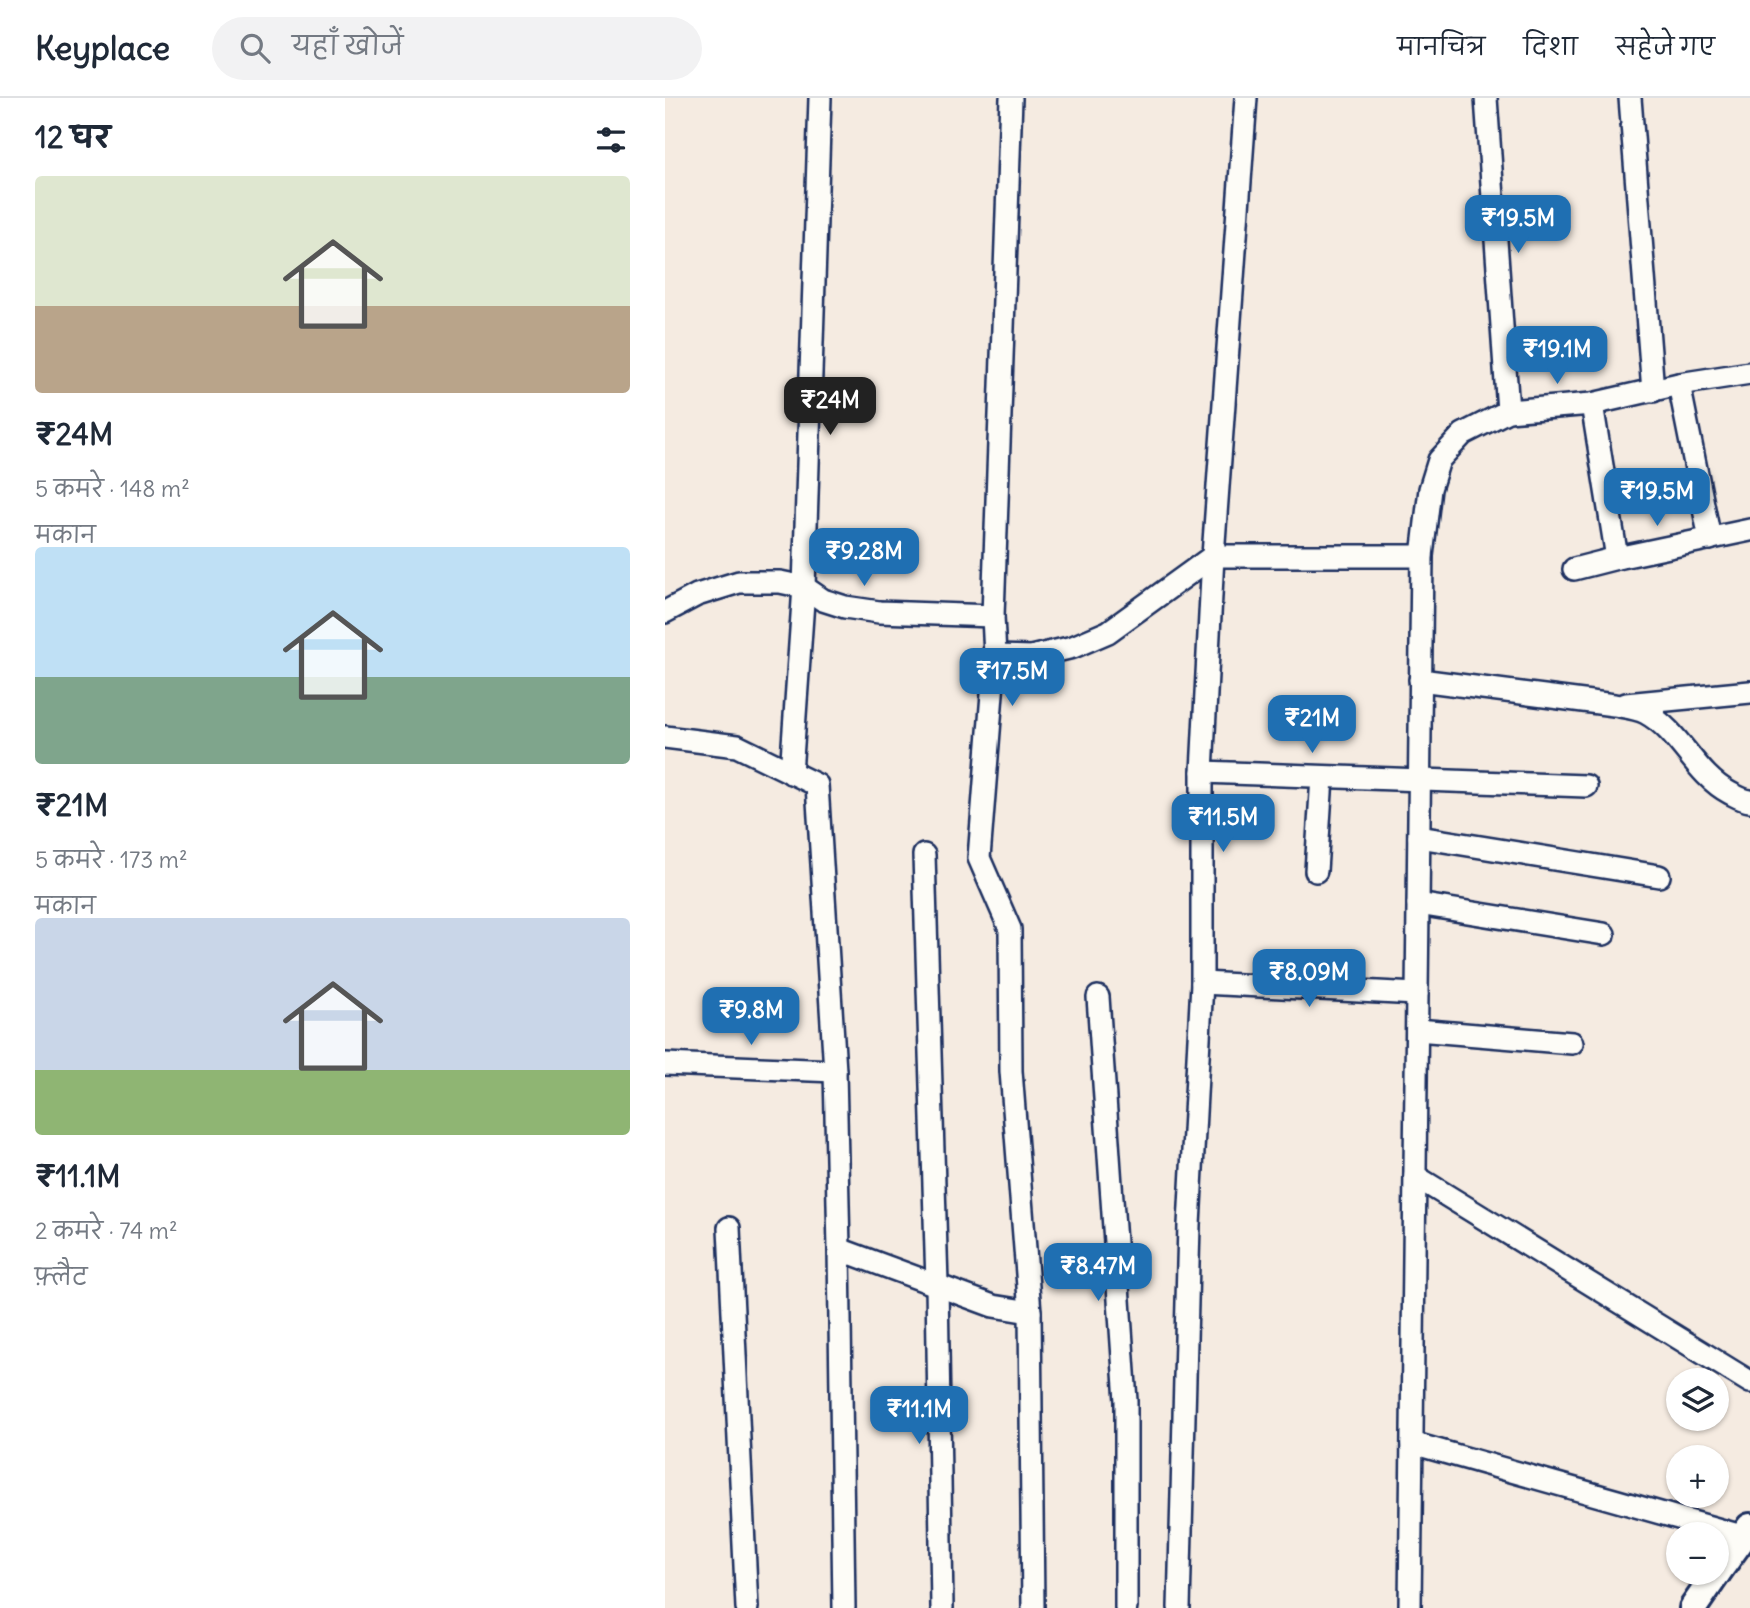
<!DOCTYPE html>
<html lang="hi">
<head>
<meta charset="utf-8">
<style>
	body { margin:0; font-family:Delius,"Playpen Sans Deva",sans-serif; background:#f2f2f3; color:#1f2937; height:100vh; display:flex; flex-direction:column; font-size:26px; white-space:nowrap }
	* { box-sizing:border-box; margin:0 }
	p { font-size:23px; color:#747a83 }
	.icon { flex:none; width:38px; height:38px; fill:none; stroke:currentColor; stroke-width:2; stroke-linecap:round; stroke-linejoin:round }
	.map { position:relative; flex:1; overflow:hidden }
	.panel { display:flex; flex-direction:column; background:#fff; width:665px }
	.panel>* { flex:none }
	.tools { position:absolute; left:1001px; top:1270px; display:grid; gap:14px }
	.tools a { display:grid; place-items:center; width:63px; height:63px; border-radius:50%; background:#fff; box-shadow:0 2px 5px #0004; font-size:35px }
	.price { position:absolute; translate:-50% -60px; padding:0 16px; border-radius:14px; background:#1f6fb2; color:#fff; font-size:23px; line-height:46px; filter:drop-shadow(0 2px 4px #0008) }
	.price::after { content:''; position:absolute; left:50%; top:42px; width:21px; height:16px; margin-left:-10px; background:inherit; clip-path:polygon(0 0,100% 0,50% 100%) }
	.price.selected { background:#222; color:#fff }
	ul { padding:0; list-style:none }
	li { display:grid; align-content:center; gap:14px; height:371px; padding:0 35px }
	li span { display:grid; place-items:center; height:217px; border-radius:7px; color:#555 }
	li>.icon { margin-inline-start:auto }
	span .icon { width:126px; height:126px; fill:#fffc; stroke-width:1 }
	li b { font-size:30px }
	h2 { display:flex; justify-content:space-between; align-items:center; height:84px; padding:0 35px; font-size:30px }
	header { display:flex; align-items:center; gap:42px; box-sizing:border-box; height:98px; padding:0 35px; background:#fff; border-bottom:2px solid #e0e1e3 }
	header strong { font-size:33px }
	nav { display:flex; gap:38px; margin-inline-start:auto; font-size:24px }
	.search { width:490px; height:63px; background:#f2f2f3; display:flex; align-items:center; gap:18px; box-sizing:border-box; padding:0 24px; border-radius:38px; color:#747a83; font-size:26px }
	main { display:flex; flex:1; min-height:0 }
	.map>svg:first-child { display:block }
	.lines { fill:none; stroke-linecap:round; stroke-linejoin:round }
	.minor-casing { stroke:#1b2f5e; stroke-width:26 }
	.tertiary-casing { stroke:#1b2f5e; stroke-width:32 }
	.minor { stroke:#fdfcf7; stroke-width:21 }
	.tertiary { stroke:#fdfcf7; stroke-width:26 }
</style>
</head>
<body>
<header>
<strong>Keyplace</strong>
<div class="search"><svg class="icon" aria-label="search" viewBox="0 0 24 24"><circle cx="10" cy="10" r="6"/><path d="M15 15l6 6"/></svg>यहाँ खोजें</div>
<nav><a>मानचित्र</a><a>दिशा</a><a>सहेजे गए</a></nav>
</header>
<main>
<section class="panel">
<h2>12 घर<svg class="icon" aria-label="filters" viewBox="0 0 24 24"><path d="M4 7h16M4 17h16"/><circle cx="9" cy="7" r="2"/><circle cx="15" cy="17" r="2"/></svg></h2>
<ul>
<li><span style="background:linear-gradient(#dfe7d0 60%,#b9a48a 0)"><svg class="icon" aria-label="home" viewBox="0 0 24 24"><path d="M3 11l9-7 9 7M6 9v11h12V9"/></svg></span><div><b>₹24M</b><p>5 कमरे · 148 m²</p><p>मकान</p></div></li>
<li><span style="background:linear-gradient(#bfe0f5 60%,#7fa58c 0)"><svg class="icon" aria-label="home" viewBox="0 0 24 24"><path d="M3 11l9-7 9 7M6 9v11h12V9"/></svg></span><div><b>₹21M</b><p>5 कमरे · 173 m²</p><p>मकान</p></div></li>
<li><span style="background:linear-gradient(#c9d6e8 70%,#8fb573 0)"><svg class="icon" aria-label="home" viewBox="0 0 24 24"><path d="M3 11l9-7 9 7M6 9v11h12V9"/></svg></span><div><b>₹11.1M</b><p>2 कमरे · 74 m²</p><p>फ़्लैट</p></div></li>
</ul>
</section>
<div class="map">
<svg width="1085" height="1510" viewBox="0 0 1085 1510">
	<rect width="100%" height="100%" fill="#f5ebe1"/>
	<filter id="ink" filterUnits="userSpaceOnUse"><feTurbulence type="fractalNoise" baseFrequency=".0143" numOctaves="2"/><feDisplacementMap in="SourceGraphic" scale="14" xChannelSelector="R" yChannelSelector="G"/><feConvolveMatrix kernelMatrix="1 2 1 2 8 2 1 2 1" color-interpolation-filters="sRGB"/></filter>
	<g filter="url(#ink)">
		<g class="lines">
			<defs>
				<g id="minor">
					<polyline points="346,0 328,518 330,558 314,760 345,831 346,973 365,1214 368,1510"/>
					<polyline points="821,0 843,313"/>
					<polyline points="965,0 988,293"/>
					<polyline points="1014,286 1045,441"/>
					<polyline points="927,306 952,460"/>
					<polyline points="909,471 952,460 1085,432"/>
					<polyline points="0,514 32,497 74,484 115,484 139,489 158,502 180,509 214,514 328,518"/>
					<polyline points="330,558 366,559 408,549 443,534 548,458 757,458"/>
					<path d="M755,582L949,607C959,609 972,610 981,615C1016,634 1029,676 1065,695C1071,698 1077,702 1085,703"/>
					<polyline points="961,606 1085,594"/>
					<polyline points="0,639 72,648 152,687 170,973 174,1151 328,1208 365,1214"/>
					<polyline points="537,674 921,688"/>
					<polyline points="126,675 139,489 155,0"/>
					<polyline points="754,739 994,778"/>
					<polyline points="259,757 272,1186 277,1510"/>
					<polyline points="651,773 657,679"/>
					<polyline points="753,806 939,836"/>
					<polyline points="537,885 752,896"/>
					<polyline points="433,899 461,1303 461,1510"/>
					<polyline points="752,932 907,945"/>
					<polyline points="0,966 170,973"/>
					<polyline points="750,1078 1085,1284"/>
					<polyline points="64,1130 82,1510"/>
					<polyline points="174,1151 179,1510"/>
					<polyline points="747,1345 1077,1438"/>
					<polyline points="514,1510 524,1127 537,885 537,674 548,458 581,0"/>
					<polyline points="745,1510 757,458 765,391 774,362 798,336 843,313 927,306 1014,286 1085,275"/>
				</g>
				<g id="tertiary">
					<polyline points="1052,1475 1085,1429"/>
					<polyline points="1028,1510 1052,1475"/>
				</g>
			</defs>
			<!-- minor casing -->
			<use href="#minor" class="minor-casing"/>
			<!-- tertiary casing -->
			<use href="#tertiary" class="tertiary-casing"/>
			<!-- minor -->
			<use href="#minor" class="minor"/>
			<!-- tertiary -->
			<use href="#tertiary" class="tertiary"/>
		</g>
	</g>
</svg>
<div class="tools">
<a><svg class="icon" aria-label="layers" viewBox="0 0 24 24"><path d="M12 4l9 5-9 5-9-5zM3 14l9 5 9-5"/></svg></a>
<a>+</a>
<a>−</a>
</div>
<b class="price" style="left:853px;top:157px">₹19.5M</b>
<b class="price" style="left:892px;top:288px">₹19.1M</b>
<b class="price selected" style="left:165px;top:339px">₹24M</b>
<b class="price" style="left:992px;top:430px">₹19.5M</b>
<b class="price" style="left:199px;top:490px">₹9.28M</b>
<b class="price" style="left:347px;top:610px">₹17.5M</b>
<b class="price" style="left:647px;top:657px">₹21M</b>
<b class="price" style="left:558px;top:756px">₹11.5M</b>
<b class="price" style="left:644px;top:911px">₹8.09M</b>
<b class="price" style="left:86px;top:949px">₹9.8M</b>
<b class="price" style="left:433px;top:1205px">₹8.47M</b>
<b class="price" style="left:254px;top:1348px">₹11.1M</b>
</div>
</main>
</body>
</html>
